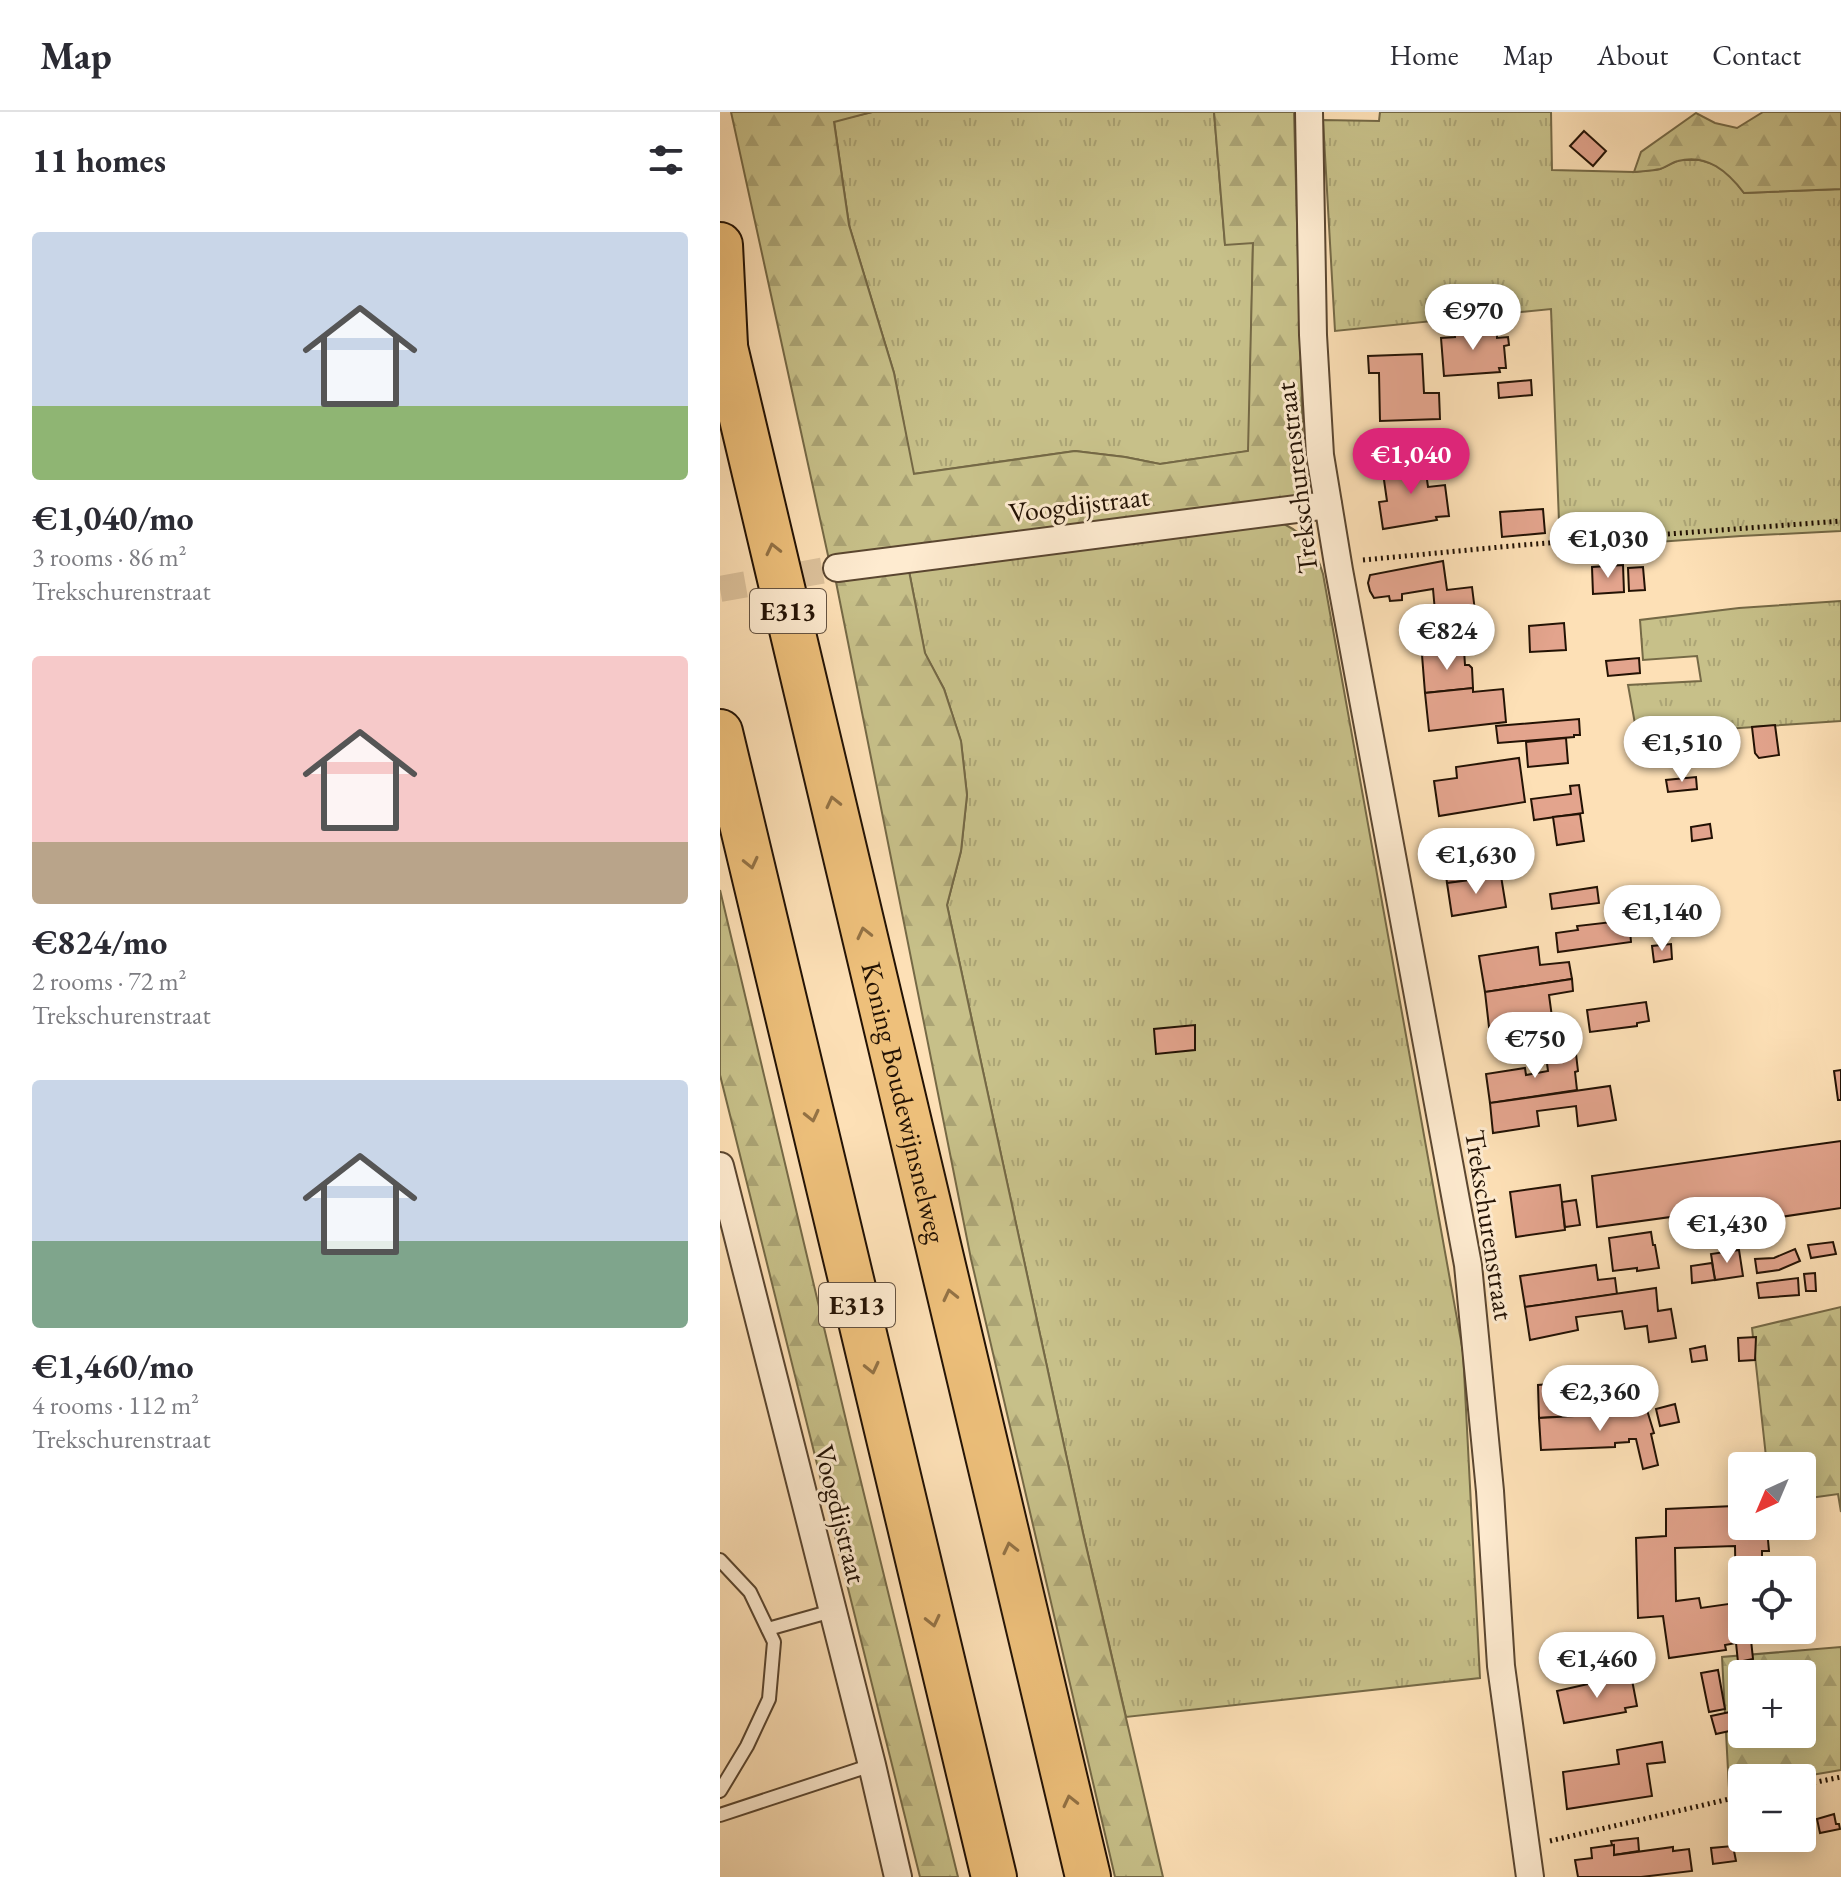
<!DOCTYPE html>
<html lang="en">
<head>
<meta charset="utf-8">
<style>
	body { margin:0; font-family:"EB Garamond",serif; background:#f7f7f7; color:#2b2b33; height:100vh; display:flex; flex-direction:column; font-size:30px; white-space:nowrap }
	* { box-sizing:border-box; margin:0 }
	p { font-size:26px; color:#7c7c81 }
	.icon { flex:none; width:44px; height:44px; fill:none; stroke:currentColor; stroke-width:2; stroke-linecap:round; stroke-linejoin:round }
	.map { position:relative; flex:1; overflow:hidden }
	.panel { display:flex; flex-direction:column; background:#fff; width:720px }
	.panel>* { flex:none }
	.needle { width:52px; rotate:224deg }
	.tools { position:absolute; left:1008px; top:1340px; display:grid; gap:16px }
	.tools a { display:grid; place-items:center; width:88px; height:88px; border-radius:8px; background:#fff; box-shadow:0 4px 20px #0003; font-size:40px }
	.price { position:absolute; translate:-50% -68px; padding:0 18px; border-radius:28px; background:#fff; color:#222; font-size:26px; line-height:52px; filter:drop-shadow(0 2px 4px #0008) }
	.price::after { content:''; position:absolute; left:50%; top:48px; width:24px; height:18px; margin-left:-12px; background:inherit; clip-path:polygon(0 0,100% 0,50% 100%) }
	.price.on { background:#db2777; color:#fff }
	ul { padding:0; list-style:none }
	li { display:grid; align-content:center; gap:16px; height:424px; padding:0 32px }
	li span { display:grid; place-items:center; height:248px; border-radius:8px; color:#555 }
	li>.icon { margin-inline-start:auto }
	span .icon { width:144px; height:144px; fill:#fffc; stroke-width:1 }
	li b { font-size:34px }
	h2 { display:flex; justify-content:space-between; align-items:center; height:96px; padding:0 32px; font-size:34px }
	header { display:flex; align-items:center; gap:48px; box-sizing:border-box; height:112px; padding:0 40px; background:#fff; border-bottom:2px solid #e1e1e2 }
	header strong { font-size:38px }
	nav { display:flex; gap:44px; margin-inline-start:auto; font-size:28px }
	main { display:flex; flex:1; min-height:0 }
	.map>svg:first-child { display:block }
	.grass { fill:url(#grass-tufts); stroke:#756946; stroke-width:2 }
	.forest { fill:url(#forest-firs); stroke:#756946; stroke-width:2; fill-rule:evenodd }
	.building { fill:#e3a48d; stroke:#231204; stroke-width:2; fill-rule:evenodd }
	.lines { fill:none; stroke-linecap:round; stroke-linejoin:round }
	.minor-tunnel { stroke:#dcc19b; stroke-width:26; stroke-dasharray:26 13; stroke-linecap:butt }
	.service-casing { stroke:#5a4630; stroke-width:16 }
	.minor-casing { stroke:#5a4630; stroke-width:30 }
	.motorway-casing { stroke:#231204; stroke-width:48 }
	.path { stroke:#231204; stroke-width:5; stroke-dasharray:2 4; stroke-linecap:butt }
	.service { stroke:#feebd0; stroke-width:12 }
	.minor { stroke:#feebd0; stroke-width:26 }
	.motorway { stroke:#eec07b; stroke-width:44 }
	.oneway { stroke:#937245 }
	.labels { text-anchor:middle; stroke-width:6; stroke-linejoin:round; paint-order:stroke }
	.shield { fill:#feebd0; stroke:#655341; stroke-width:2 }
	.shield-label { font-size:26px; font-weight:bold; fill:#231204 }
	.street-label { font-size:28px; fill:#231204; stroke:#feebd0 }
</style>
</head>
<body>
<header>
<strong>Map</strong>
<nav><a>Home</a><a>Map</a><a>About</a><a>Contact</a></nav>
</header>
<main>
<section class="panel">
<h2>11 homes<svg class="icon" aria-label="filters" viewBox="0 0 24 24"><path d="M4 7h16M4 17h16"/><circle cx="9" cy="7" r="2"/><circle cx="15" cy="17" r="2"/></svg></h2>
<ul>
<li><span style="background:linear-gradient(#c9d6e8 70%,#8fb573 0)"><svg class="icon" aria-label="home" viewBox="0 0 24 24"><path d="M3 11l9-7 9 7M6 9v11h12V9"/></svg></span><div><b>€1,040/mo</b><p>3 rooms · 86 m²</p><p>Trekschurenstraat</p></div></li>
<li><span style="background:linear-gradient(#f6c9c9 75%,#b9a48a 0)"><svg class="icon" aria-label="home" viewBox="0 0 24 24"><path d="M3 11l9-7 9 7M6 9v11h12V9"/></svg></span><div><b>€824/mo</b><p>2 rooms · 72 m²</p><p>Trekschurenstraat</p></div></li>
<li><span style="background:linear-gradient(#c9d6e8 65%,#7fa58c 0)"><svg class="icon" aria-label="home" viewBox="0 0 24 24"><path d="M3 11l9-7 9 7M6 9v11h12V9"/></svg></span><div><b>€1,460/mo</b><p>4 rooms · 112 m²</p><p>Trekschurenstraat</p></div></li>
</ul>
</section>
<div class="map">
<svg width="1121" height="1765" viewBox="0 0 1121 1765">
	<defs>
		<pattern id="grass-tufts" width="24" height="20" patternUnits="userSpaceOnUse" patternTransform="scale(2)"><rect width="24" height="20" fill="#c7c089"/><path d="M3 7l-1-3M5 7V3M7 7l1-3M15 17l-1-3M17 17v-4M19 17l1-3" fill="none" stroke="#aba475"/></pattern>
		<pattern id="forest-firs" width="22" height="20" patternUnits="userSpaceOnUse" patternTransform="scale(2)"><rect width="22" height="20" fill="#c7c089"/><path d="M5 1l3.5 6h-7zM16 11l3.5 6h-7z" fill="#aba475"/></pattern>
	</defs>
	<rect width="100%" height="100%" fill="#fde0b6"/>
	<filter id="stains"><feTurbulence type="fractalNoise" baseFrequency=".0025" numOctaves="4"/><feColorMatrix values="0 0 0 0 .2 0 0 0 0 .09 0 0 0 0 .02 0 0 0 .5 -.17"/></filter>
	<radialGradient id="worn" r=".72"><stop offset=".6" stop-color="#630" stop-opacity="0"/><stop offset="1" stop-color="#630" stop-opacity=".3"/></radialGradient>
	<!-- grass -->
	<g class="grass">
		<polygon points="152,0 494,0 505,132 533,130 529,339 440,352 405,345 355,339 193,362 174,261 129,113 114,9"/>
		<polygon points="660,0 831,0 832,58 914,60 940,57 959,48 980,48 996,53 1011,64 1024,81 1121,77 1121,419 1021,424 840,437 831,197 615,219 603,8 659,9"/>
		<path d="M564,412C589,425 595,436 603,462L743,1240L760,1566L406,1605L363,1421L227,793L241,739L247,683L241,630L224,577L205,542L189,459Z"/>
		<polygon points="1121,489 1121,609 917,623 908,573 981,569 977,544 923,548 920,508 1019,496"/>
	</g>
	<!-- forest -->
	<g class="forest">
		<polygon points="11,0 152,0 114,10 129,113 174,261 194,362 355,339 405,345 440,352 528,339 533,131 505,133 494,0 574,0 584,368 587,379 575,387 109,448"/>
		<path d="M1043,0H1121V77L1024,81C1008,60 987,41 958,49C952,50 947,55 940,57C932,59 922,59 914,60L921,40L976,1L995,11L1017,16Z"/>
		<polygon points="189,459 205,541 224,577 241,629 247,683 241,739 227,793 363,1421 443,1765 395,1765 251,1147 116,470"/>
		<polygon points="0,778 130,1325 238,1765 200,1765 0,963"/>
		<polygon points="1121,1195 1121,1400 1118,1382 1082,1387 1082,1354 1047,1354 1032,1216"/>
		<path d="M1121,1535V1658L1074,1666H1022V1675L1009,1677L1002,1545ZM1022,1562H1082V1622H1022Z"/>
	</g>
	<!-- building -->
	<g class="building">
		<polygon points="864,19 886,39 873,54 850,34"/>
		<polygon points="759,214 760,223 777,221 777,226 788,225 789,233 784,234 786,256 779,256 780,260 724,264 721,226 735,225 734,216"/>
		<polygon points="702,242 704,281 719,281 720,307 660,309 659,261 649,261 648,244"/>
		<polygon points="811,268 812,283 779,286 778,271"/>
		<polygon points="704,346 708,375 725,373 729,404 716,405 717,408 663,417 659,390 667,389 662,354"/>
		<polygon points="823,397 825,421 782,425 780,400"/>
		<polygon points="723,449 727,478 752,475 757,515 717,522 713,477 682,482 682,488 670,489 669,484 654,486 650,479 648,471 650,463"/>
		<polygon points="903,453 904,480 873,482 872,455"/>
		<polygon points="923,455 925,478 909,479 908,456"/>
		<polygon points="844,511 846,538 810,540 809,514"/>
		<polygon points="744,538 745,553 749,553 752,556 753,576 705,581 702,543"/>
		<polygon points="919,546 920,561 888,564 886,549"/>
		<polygon points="753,576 753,580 783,577 786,610 709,619 705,581"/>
		<polygon points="859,607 860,623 854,623 854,625 778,631 776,614"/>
		<polygon points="1055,613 1059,643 1039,646 1035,641 1032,615"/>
		<polygon points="846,626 848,651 808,655 806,630"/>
		<polygon points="799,646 805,690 719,704 714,669 737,666 736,655"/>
		<polygon points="976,665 977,677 948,680 946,668"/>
		<polygon points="859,673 863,701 814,708 811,687 851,682 850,674"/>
		<polygon points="860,702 864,729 837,733 833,705"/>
		<polygon points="990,712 992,726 972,729 971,715"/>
		<polygon points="797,731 801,762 727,771 723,740 778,732 778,734"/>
		<polygon points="781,764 786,795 732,804 727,771"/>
		<polygon points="877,775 879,791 832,797 830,782"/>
		<polygon points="909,808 911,830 838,840 836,821 858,818 857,814"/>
		<polygon points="951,832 952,847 934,850 932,834"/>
		<polygon points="818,835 820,853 849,850 852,867 765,880 759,844"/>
		<polygon points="852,867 853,879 829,883 832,905 769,915 765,880"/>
		<polygon points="926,890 929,909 917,911 917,914 870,920 867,898"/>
		<polygon points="475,913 475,938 436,942 434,917"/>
		<polygon points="852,940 852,943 856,942 858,959 855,960 857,978 770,991 766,962 805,956 806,963 828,959 826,944"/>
		<polygon points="1121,958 1121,988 1118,988 1114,959"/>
		<polygon points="890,974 896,1008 858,1014 856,994 817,999 819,1014 773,1021 770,991"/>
		<polygon points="1121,1029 1121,1096 953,1121 951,1105 877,1115 872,1064"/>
		<polygon points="840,1073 845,1118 796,1125 790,1080"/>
		<polygon points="856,1088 860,1113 845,1115 842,1090"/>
		<polygon points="931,1120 933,1133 935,1133 939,1156 917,1159 917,1156 893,1159 889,1126"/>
		<polygon points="1113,1130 1116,1142 1091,1146 1088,1133"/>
		<polygon points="1075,1137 1080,1149 1059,1158 1037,1161 1035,1147 1054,1146"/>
		<polygon points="1019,1138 1023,1164 995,1168 991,1142"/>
		<polygon points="992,1151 995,1168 972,1171 971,1154"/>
		<polygon points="876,1153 878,1168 895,1166 897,1182 805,1195 800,1164"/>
		<polygon points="1095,1161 1096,1179 1086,1179 1084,1162"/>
		<polygon points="1078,1166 1079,1183 1039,1186 1037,1171"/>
		<polygon points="936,1176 938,1199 951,1197 956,1226 929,1230 927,1214 905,1217 902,1199 856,1205 858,1218 810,1228 805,1195"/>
		<polygon points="1036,1225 1035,1248 1019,1249 1018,1226"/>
		<polygon points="985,1234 987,1248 972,1250 970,1237"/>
		<polygon points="893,1269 892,1275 906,1274 908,1301 819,1306 818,1273 857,1270 858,1287 876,1287 876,1270"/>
		<polygon points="955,1292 959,1310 940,1314 936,1297"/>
		<polygon points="927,1298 934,1321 931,1322 938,1353 923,1357 916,1327 909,1327 909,1330 895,1331 895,1335 821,1338 819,1306 908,1301"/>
		<path d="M1022,1386V1414H1053L1048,1428L1049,1439H1042V1458H1022V1518H1024L1026,1528H1031L1033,1547L1018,1550L1016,1531L1005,1533L1006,1538L949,1546L943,1504L918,1506L916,1426L946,1424V1397L1014,1394ZM1015,1434L1016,1491L981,1496L979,1486L956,1489L955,1436Z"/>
		<polygon points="998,1558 1005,1597 989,1600 981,1561"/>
		<polygon points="899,1565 900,1570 912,1568 917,1594 905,1596 906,1600 844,1611 837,1579"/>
		<polygon points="1010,1600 1014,1618 996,1622 991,1604"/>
		<polygon points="942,1630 945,1650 927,1652 932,1684 847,1697 843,1660 899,1652 897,1638"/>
		<polygon points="1114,1702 1116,1712 1119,1712 1120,1717 1100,1721 1097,1707"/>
		<polygon points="918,1726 919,1739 894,1743 894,1733 892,1733 891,1729"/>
		<polygon points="894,1733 894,1743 953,1735 953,1739 969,1737 972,1759 921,1765 858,1765 855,1748 872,1746 871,1736"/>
		<polygon points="1013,1734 1016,1749 993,1752 991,1736"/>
	</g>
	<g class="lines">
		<!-- minor-tunnel -->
		<polyline class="minor-tunnel" points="0,477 117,456"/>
		<defs>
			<g id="service">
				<polyline points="0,1448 30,1480 54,1530 49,1587 27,1634 0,1679"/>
				<polyline points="48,1517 112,1499"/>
				<polyline points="0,1703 152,1653"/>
			</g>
			<g id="minor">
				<polyline points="589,0 593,223 600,343 619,458 748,1153 770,1379 781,1554 810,1765"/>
				<polyline points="117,456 608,393"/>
				<polyline points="0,1054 152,1653 178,1765"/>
			</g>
			<g id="motorway">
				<polyline points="0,133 5,233"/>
				<path id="s1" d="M0,214L368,1765"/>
				<polyline points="0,620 274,1765"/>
			</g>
		</defs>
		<!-- service casing -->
		<use href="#service" class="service-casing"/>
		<!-- minor casing -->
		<use href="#minor" class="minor-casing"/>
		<!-- motorway casing -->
		<use href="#motorway" class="motorway-casing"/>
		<!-- path -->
		<g class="path">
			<polyline points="643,448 802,433 1121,409"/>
			<polyline points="1082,1673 1121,1665"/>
			<polyline points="830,1729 1022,1684"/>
		</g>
		<!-- service -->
		<use href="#service" class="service"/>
		<!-- minor -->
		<use href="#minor" class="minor"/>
		<!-- motorway -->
		<use href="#motorway" class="motorway"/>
	</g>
	<!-- one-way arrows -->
	<defs><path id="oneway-chevron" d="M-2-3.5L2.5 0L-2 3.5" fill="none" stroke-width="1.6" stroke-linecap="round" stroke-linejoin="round" transform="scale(2)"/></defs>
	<g class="oneway">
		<use href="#oneway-chevron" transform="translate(53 437) rotate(-103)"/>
		<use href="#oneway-chevron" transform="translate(113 690) rotate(-103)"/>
		<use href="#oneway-chevron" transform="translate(31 751) rotate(77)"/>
		<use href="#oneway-chevron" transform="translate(144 821) rotate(-103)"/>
		<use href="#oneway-chevron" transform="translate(92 1004) rotate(77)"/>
		<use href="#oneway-chevron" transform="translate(230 1183) rotate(-103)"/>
		<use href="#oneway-chevron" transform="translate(152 1256) rotate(77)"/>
		<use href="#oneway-chevron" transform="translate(290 1436) rotate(-103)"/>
		<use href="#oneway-chevron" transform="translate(213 1509) rotate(77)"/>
		<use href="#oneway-chevron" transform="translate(350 1689) rotate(-103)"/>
	</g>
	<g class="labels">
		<!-- shield labels -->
		<g class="shield">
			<rect x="30" y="477" width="76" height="44" rx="6"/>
			<rect x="99" y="1171" width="76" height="44" rx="6"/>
		</g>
		<g class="shield-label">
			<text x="68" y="508">E313</text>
			<text x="137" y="1202">E313</text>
		</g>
		<!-- street labels -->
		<g class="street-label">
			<text transform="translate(576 366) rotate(-97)" y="10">Trekschurenstraat</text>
			<text transform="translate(359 392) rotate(-7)" y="10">Voogdijstraat</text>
			<text dy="10" stroke="none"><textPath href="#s1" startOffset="798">Koning Boudewijnsnelweg</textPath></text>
			<text transform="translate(770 1113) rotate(81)" y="10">Trekschurenstraat</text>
			<text transform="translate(121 1402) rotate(76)" y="10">Voogdijstraat</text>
		</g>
	</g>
	<rect width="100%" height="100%" filter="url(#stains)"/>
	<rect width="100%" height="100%" fill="url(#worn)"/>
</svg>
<div class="tools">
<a><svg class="needle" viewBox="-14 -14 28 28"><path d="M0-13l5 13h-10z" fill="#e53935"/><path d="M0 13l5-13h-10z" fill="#7c7c81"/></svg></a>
<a><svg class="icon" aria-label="locate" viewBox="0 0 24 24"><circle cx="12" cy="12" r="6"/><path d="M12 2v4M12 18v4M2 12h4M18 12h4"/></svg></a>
<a>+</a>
<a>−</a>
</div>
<b class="price" style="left:753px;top:240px">€970</b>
<b class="price on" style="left:691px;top:384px">€1,040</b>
<b class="price" style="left:888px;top:468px">€1,030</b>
<b class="price" style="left:727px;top:560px">€824</b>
<b class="price" style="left:962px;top:672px">€1,510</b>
<b class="price" style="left:756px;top:784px">€1,630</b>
<b class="price" style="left:942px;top:841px">€1,140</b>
<b class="price" style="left:815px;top:968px">€750</b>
<b class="price" style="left:1007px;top:1153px">€1,430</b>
<b class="price" style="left:880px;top:1321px">€2,360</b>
<b class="price" style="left:877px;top:1588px">€1,460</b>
</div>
</main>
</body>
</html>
